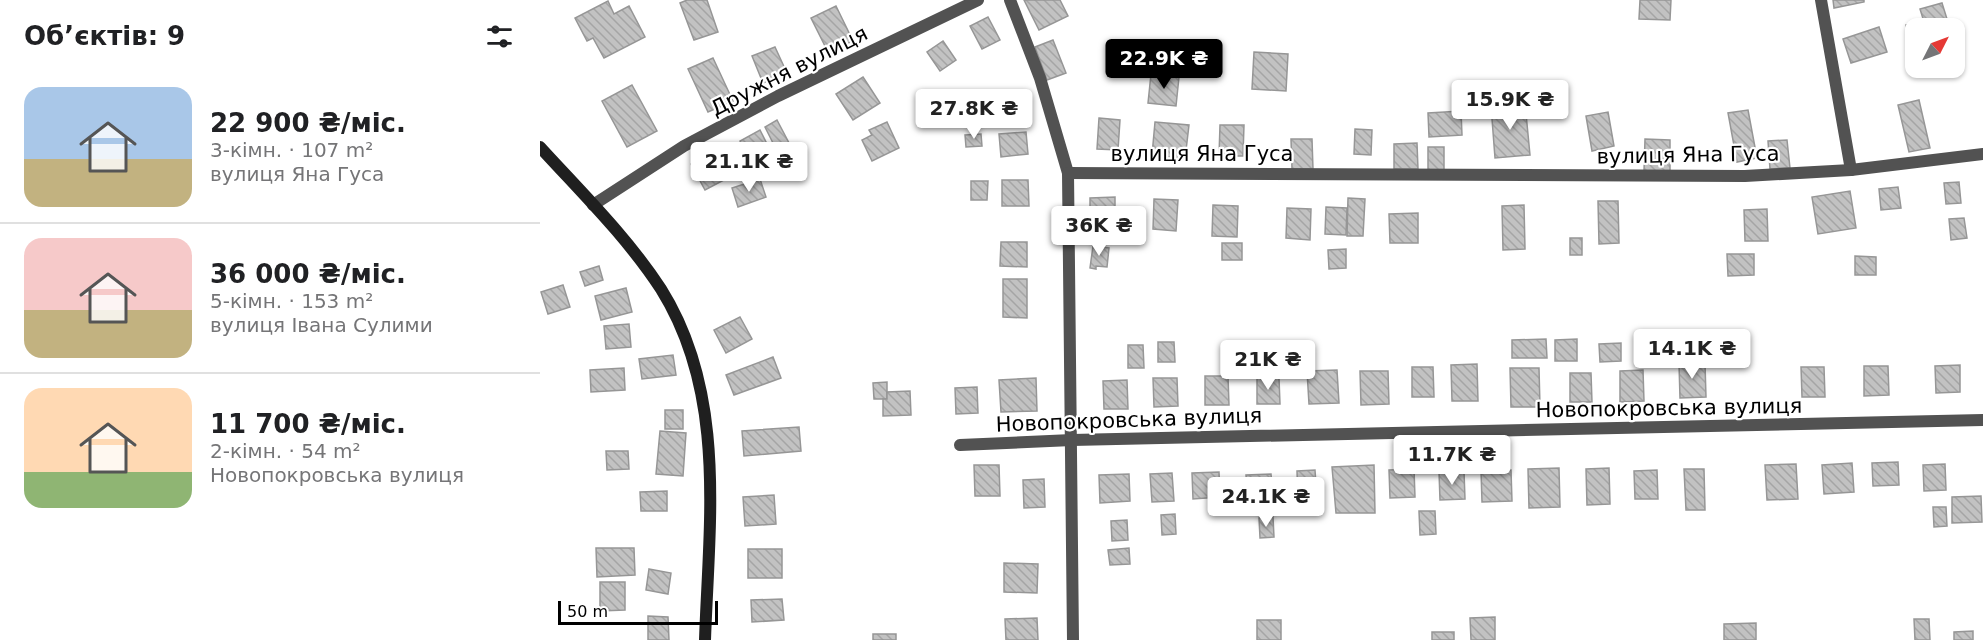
<!DOCTYPE html>
<html lang="uk">
<head>
<meta charset="utf-8">
<style>
	body { margin:0; font-family:"DejaVu Sans",sans-serif; background:#f2f2f2; color:#202124; height:100vh; display:flex; flex-direction:column; font-size:22px; white-space:nowrap }
	* { box-sizing:border-box; margin:0 }
	p { font-size:20px; color:#757577 }
	.icon { flex:none; width:33px; height:33px; fill:none; stroke:currentColor; stroke-width:2; stroke-linecap:round; stroke-linejoin:round }
	.map { position:relative; flex:1; overflow:hidden }
	.drawer { display:flex; flex-direction:column; background:#fff; width:540px }
	.drawer>* { flex:none }
	.needle { width:39px; rotate:48deg }
	.tools { position:absolute; left:1365px; top:18px; display:grid; gap:12px }
	.tools a { display:grid; place-items:center; width:60px; height:60px; border-radius:12px; background:#fff; box-shadow:0 2px 4px #0004; font-size:30px }
	.scale { position:absolute; left:18px; bottom:15px; width:160px; box-sizing:border-box; padding-left:6px; border:3px solid #000; border-top:0; font-size:16px; line-height:21px; white-space:nowrap; color:#000; -webkit-text-stroke:4px #fff; paint-order:stroke }
	.price { position:absolute; translate:-50% -51px; padding:0 14px; border-radius:6px; background:#fff; color:#222; font-size:20px; line-height:39px; filter:drop-shadow(0 2px 3px #0008) }
	.price::after { content:''; position:absolute; left:50%; top:36px; width:18px; height:14px; margin-left:-9px; background:inherit; clip-path:polygon(0 0,100% 0,50% 100%) }
	.price.selected { background:#000; color:#fff }
	ul { padding:0; list-style:none }
	li { display:flex; align-items:center; gap:18px; height:150px; padding:0 24px }
	li+li { border-top:2px solid #e0e0e0 }
	li span { display:grid; place-items:center; flex:none; width:168px; height:120px; border-radius:18px; color:#555 }
	li>.icon { margin-inline-start:auto }
	span .icon { width:72px; height:72px; fill:#fffc; stroke-width:1 }
	li b { font-size:26px }
	h2 { display:flex; justify-content:space-between; align-items:center; height:72px; padding:0 24px; font-size:26px }
	main { display:flex; flex:1; min-height:0 }
	.map>svg:first-child { display:block }
	.building { fill:url(#building-back-hatch); stroke:#969696; stroke-width:1.5 }
	.lines { fill:none; stroke-linecap:round; stroke-linejoin:round }
	.street { stroke:#525252; stroke-width:12 }
	.secondary { stroke:#1f1f1f; stroke-width:12 }
	.labels { text-anchor:middle; stroke-width:4.5; stroke-linejoin:round; paint-order:stroke }
	.street-label { font-size:21px; fill:#000; stroke:#fff }
</style>
</head>
<body>
<main>
<section class="drawer">
<h2>Об’єктів: 9<svg class="icon" aria-label="filters" viewBox="0 0 24 24"><path d="M4 7h16M4 17h16"/><circle cx="9" cy="7" r="2"/><circle cx="15" cy="17" r="2"/></svg></h2>
<ul>
<li><span style="background:linear-gradient(#a9c7e8 60%,#c2b280 0)"><svg class="icon" aria-label="home" viewBox="0 0 24 24"><path d="M3 11l9-7 9 7M6 9v11h12V9"/></svg></span><div><b>22 900 ₴/міс.</b><p>3-кімн. · 107 m²</p><p>вулиця Яна Гуса</p></div></li>
<li><span style="background:linear-gradient(#f6c9c9 60%,#c2b280 0)"><svg class="icon" aria-label="home" viewBox="0 0 24 24"><path d="M3 11l9-7 9 7M6 9v11h12V9"/></svg></span><div><b>36 000 ₴/міс.</b><p>5-кімн. · 153 m²</p><p>вулиця Івана Сулими</p></div></li>
<li><span style="background:linear-gradient(#ffd9b3 70%,#8fb573 0)"><svg class="icon" aria-label="home" viewBox="0 0 24 24"><path d="M3 11l9-7 9 7M6 9v11h12V9"/></svg></span><div><b>11 700 ₴/міс.</b><p>2-кімн. · 54 m²</p><p>Новопокровська вулиця</p></div></li>
</ul>
</section>
<div class="map">
<svg width="1443" height="640" viewBox="0 0 1443 640">
	<defs>
		<pattern id="building-back-hatch" width="6" height="6" patternUnits="userSpaceOnUse" patternTransform="scale(1.5)"><rect width="6" height="6" fill="#c2c2c2"/><path d="M-1 5l2 2M0 0l6 6M5-1l2 2" fill="none" stroke="#a5a5a5"/></pattern>
	</defs>
	<rect width="100%" height="100%" fill="#fff"/>
	<!-- building -->
	<g class="building">
		<polygon points="147,0 167,0 178,32 154,40 140,3"/>
		<polygon points="484,0 520,0 528,16 499,30"/>
		<polygon points="1100,0 1131,0 1130,20 1099,19"/>
		<polygon points="1293,0 1324,0 1324,2 1294,8"/>
		<polygon points="68,1 74,14 89,6 105,37 64,58 53,38 47,41 35,18"/>
		<polygon points="1402,3 1407,19 1385,25 1380,9"/>
		<polygon points="296,6 313,41 288,52 271,18"/>
		<polygon points="448,17 460,40 442,49 430,26"/>
		<polygon points="1382,20 1385,28 1376,28 1376,49 1373,50 1366,25"/>
		<polygon points="1339,27 1347,52 1311,63 1303,39"/>
		<polygon points="513,40 526,73 507,80 495,47"/>
		<polygon points="403,41 416,60 400,71 387,52"/>
		<polygon points="235,47 247,73 223,83 212,56"/>
		<polygon points="714,52 748,54 746,91 712,89"/>
		<polygon points="173,58 193,101 168,112 148,69"/>
		<polygon points="611,74 639,77 636,106 608,103"/>
		<polygon points="323,77 340,103 313,120 296,94"/>
		<polygon points="92,85 117,131 87,147 62,101"/>
		<polygon points="1379,100 1390,148 1369,152 1358,105"/>
		<polygon points="985,103 990,155 955,158 951,106"/>
		<polygon points="1208,110 1217,158 1197,162 1188,113"/>
		<polygon points="921,111 922,135 889,137 888,113"/>
		<polygon points="1068,112 1074,146 1052,151 1046,116"/>
		<polygon points="559,118 580,120 578,150 557,149"/>
		<polygon points="237,120 249,143 236,149 225,127"/>
		<polygon points="347,122 359,148 332,161 322,140 332,135 329,130"/>
		<polygon points="615,122 649,125 645,159 612,155"/>
		<polygon points="680,125 704,125 703,156 679,156"/>
		<polygon points="815,129 832,130 831,155 814,154"/>
		<polygon points="220,130 233,156 212,166 200,141"/>
		<polygon points="486,132 488,154 461,157 459,134"/>
		<polygon points="441,134 442,146 426,147 425,135"/>
		<polygon points="751,139 772,139 773,169 752,169"/>
		<polygon points="1105,139 1130,140 1130,171 1104,171"/>
		<polygon points="1247,140 1250,168 1230,169 1228,141"/>
		<polygon points="877,143 878,169 854,169 854,144"/>
		<rect x="888" y="147" width="16" height="23"/>
		<polygon points="170,154 184,180 165,190 151,164"/>
		<polygon points="220,179 226,197 198,207 192,188"/>
		<polygon points="462,180 488,180 489,206 462,206"/>
		<polygon points="431,181 448,181 447,200 431,200"/>
		<polygon points="1419,182 1421,203 1406,204 1404,183"/>
		<polygon points="1358,187 1361,208 1341,210 1339,189"/>
		<polygon points="1310,191 1316,228 1278,234 1272,197"/>
		<polygon points="575,197 575,230 550,230 550,198"/>
		<polygon points="808,198 825,199 823,236 807,236"/>
		<polygon points="614,199 638,200 636,231 613,229"/>
		<polygon points="1058,201 1078,201 1079,243 1059,244"/>
		<polygon points="673,205 698,206 697,237 672,236"/>
		<polygon points="984,205 985,249 963,250 962,206"/>
		<polygon points="786,207 807,208 806,235 785,234"/>
		<polygon points="747,208 771,209 770,240 746,238"/>
		<polygon points="1227,209 1228,241 1205,241 1204,210"/>
		<polygon points="878,213 878,243 850,243 849,214"/>
		<polygon points="1424,218 1427,238 1411,240 1409,219"/>
		<rect x="1030" y="238" width="12" height="17"/>
		<polygon points="461,242 487,242 487,267 460,266"/>
		<rect x="682" y="243" width="20" height="17"/>
		<polygon points="553,246 569,248 567,267 556,266 556,269 550,268"/>
		<polygon points="806,249 806,268 789,269 788,250"/>
		<polygon points="1187,254 1214,254 1214,275 1188,276"/>
		<polygon points="1315,256 1336,257 1336,275 1315,275"/>
		<polygon points="59,266 63,280 45,286 40,272"/>
		<polygon points="463,279 487,279 487,318 463,317"/>
		<polygon points="23,285 30,307 8,314 1,292"/>
		<polygon points="86,288 92,312 61,320 55,296"/>
		<polygon points="200,317 212,339 186,353 174,330"/>
		<polygon points="89,324 91,347 66,349 64,326"/>
		<polygon points="1006,339 1007,358 972,358 972,340"/>
		<polygon points="1037,339 1037,361 1015,361 1015,340"/>
		<polygon points="618,342 634,342 635,362 618,362"/>
		<polygon points="1081,343 1081,361 1060,362 1059,344"/>
		<polygon points="588,345 603,345 604,368 588,368"/>
		<polygon points="133,355 136,375 102,379 99,359"/>
		<polygon points="708,355 709,370 692,372 691,357"/>
		<polygon points="233,357 241,378 194,395 186,375"/>
		<polygon points="1165,363 1166,397 1140,398 1139,364"/>
		<polygon points="937,364 938,401 912,401 911,365"/>
		<polygon points="1420,365 1420,392 1396,393 1395,366"/>
		<polygon points="1324,366 1348,366 1349,395 1324,396"/>
		<polygon points="872,367 893,367 894,397 872,397"/>
		<polygon points="1261,367 1284,367 1285,397 1262,397"/>
		<polygon points="84,368 85,390 51,392 50,370"/>
		<polygon points="970,368 999,368 1000,407 971,407"/>
		<polygon points="797,370 799,403 769,404 767,371"/>
		<polygon points="1103,370 1104,401 1080,402 1080,371"/>
		<polygon points="820,371 848,371 849,404 821,405"/>
		<polygon points="1030,373 1051,373 1052,402 1030,402"/>
		<polygon points="665,376 688,376 689,405 665,405"/>
		<polygon points="496,378 497,411 461,412 459,380"/>
		<polygon points="613,378 637,378 638,406 614,407"/>
		<polygon points="717,378 739,378 740,404 717,404"/>
		<polygon points="587,380 588,409 564,409 563,381"/>
		<polygon points="347,382 347,399 334,399 333,383"/>
		<polygon points="437,387 438,413 416,414 415,388"/>
		<polygon points="370,391 371,415 343,416 343,399 347,399 347,392"/>
		<rect x="125" y="410" width="18" height="19"/>
		<polygon points="259,427 261,451 204,456 202,431"/>
		<polygon points="120,431 146,433 143,476 116,474"/>
		<polygon points="66,451 88,451 89,469 67,470"/>
		<polygon points="1358,462 1359,485 1333,486 1332,463"/>
		<polygon points="1312,463 1314,492 1284,494 1282,465"/>
		<polygon points="1256,464 1258,499 1227,500 1225,465"/>
		<polygon points="1405,464 1406,490 1384,491 1383,465"/>
		<polygon points="434,465 459,465 460,496 435,496"/>
		<polygon points="834,465 835,513 796,513 792,467"/>
		<polygon points="1019,468 1020,507 989,508 988,469"/>
		<polygon points="1069,468 1070,504 1047,505 1046,469"/>
		<polygon points="874,469 875,497 850,498 849,470"/>
		<polygon points="1144,469 1164,469 1165,510 1146,510"/>
		<polygon points="775,470 777,499 758,500 757,471"/>
		<polygon points="971,470 972,501 942,502 941,471"/>
		<polygon points="1117,470 1118,499 1095,499 1094,471"/>
		<polygon points="924,471 925,499 900,500 899,472"/>
		<polygon points="679,472 680,497 653,499 652,473"/>
		<polygon points="632,473 634,501 612,502 610,474"/>
		<polygon points="589,474 590,501 560,503 559,475"/>
		<polygon points="731,474 733,499 708,501 706,475"/>
		<polygon points="504,479 505,507 484,508 483,480"/>
		<polygon points="127,491 127,511 101,511 100,492"/>
		<polygon points="234,495 236,524 205,526 203,497"/>
		<polygon points="1441,496 1442,522 1412,523 1412,497"/>
		<polygon points="1393,507 1406,507 1407,526 1394,527"/>
		<polygon points="879,511 895,511 896,534 880,535"/>
		<polygon points="635,514 636,534 622,535 621,515"/>
		<polygon points="733,517 734,537 720,538 719,518"/>
		<polygon points="587,520 588,540 572,541 571,521"/>
		<polygon points="56,548 94,548 95,575 57,577"/>
		<polygon points="589,548 590,564 570,565 568,550"/>
		<rect x="208" y="549" width="34" height="29"/>
		<polygon points="464,563 498,564 497,593 464,592"/>
		<polygon points="109,569 131,573 128,594 106,590"/>
		<polygon points="60,582 85,582 85,610 60,611"/>
		<polygon points="242,599 244,620 212,622 211,600"/>
		<polygon points="108,616 128,617 129,640 108,640"/>
		<polygon points="955,617 955,640 931,640 930,618"/>
		<polygon points="497,618 498,640 466,640 465,619"/>
		<polygon points="1374,619 1389,619 1390,640 1375,640"/>
		<rect x="717" y="620" width="24" height="20"/>
		<polygon points="1216,623 1216,640 1184,640 1184,624"/>
		<polygon points="1433,631 1433,640 1414,640 1414,632"/>
		<rect x="892" y="632" width="22" height="8"/>
		<rect x="333" y="634" width="23" height="6"/>
	</g>
	<g class="lines">
		<!-- street -->
		<g class="street">
			<polyline points="470,0 500,78 528,173 533,640"/>
			<polyline points="1281,0 1311,170"/>
			<polyline points="528,173 1205,176 1311,170 1443,154"/>
			<polyline points="53,205 144,146 238,96 438,0"/>
			<polyline points="420,445 532,440 1443,420"/>
		</g>
		<!-- secondary -->
		<path class="secondary" d="M0,147C42,193 87,237 121,289C187,394 169,522 165,640"/>
	</g>
	<g class="labels">
		<!-- street labels -->
		<g class="street-label">
			<text transform="translate(249 71) rotate(-27)" y="7">Дружня вулиця</text>
			<text x="662" y="161">вулиця Яна Гуса</text>
			<text transform="translate(1148 155) rotate(-1)" y="7">вулиця Яна Гуса</text>
			<text transform="translate(1129 408) rotate(-1)" y="7">Новопокровська вулиця</text>
			<text transform="translate(589 420) rotate(-2)" y="7">Новопокровська вулиця</text>
		</g>
	</g>
</svg>
<div class="tools">
<a><svg class="needle" viewBox="-14 -14 28 28"><path d="M0-13l5 13h-10z" fill="#e53935"/><path d="M0 13l5-13h-10z" fill="#757577"/></svg></a>
</div>
<div class="scale">50 m</div>
<b class="price selected" style="left:624px;top:90px">22.9K ₴</b>
<b class="price" style="left:970px;top:131px">15.9K ₴</b>
<b class="price" style="left:434px;top:140px">27.8K ₴</b>
<b class="price" style="left:209px;top:193px">21.1K ₴</b>
<b class="price" style="left:559px;top:257px">36K ₴</b>
<b class="price" style="left:1152px;top:380px">14.1K ₴</b>
<b class="price" style="left:728px;top:391px">21K ₴</b>
<b class="price" style="left:912px;top:486px">11.7K ₴</b>
<b class="price" style="left:726px;top:528px">24.1K ₴</b>
</div>
</main>
</body>
</html>
